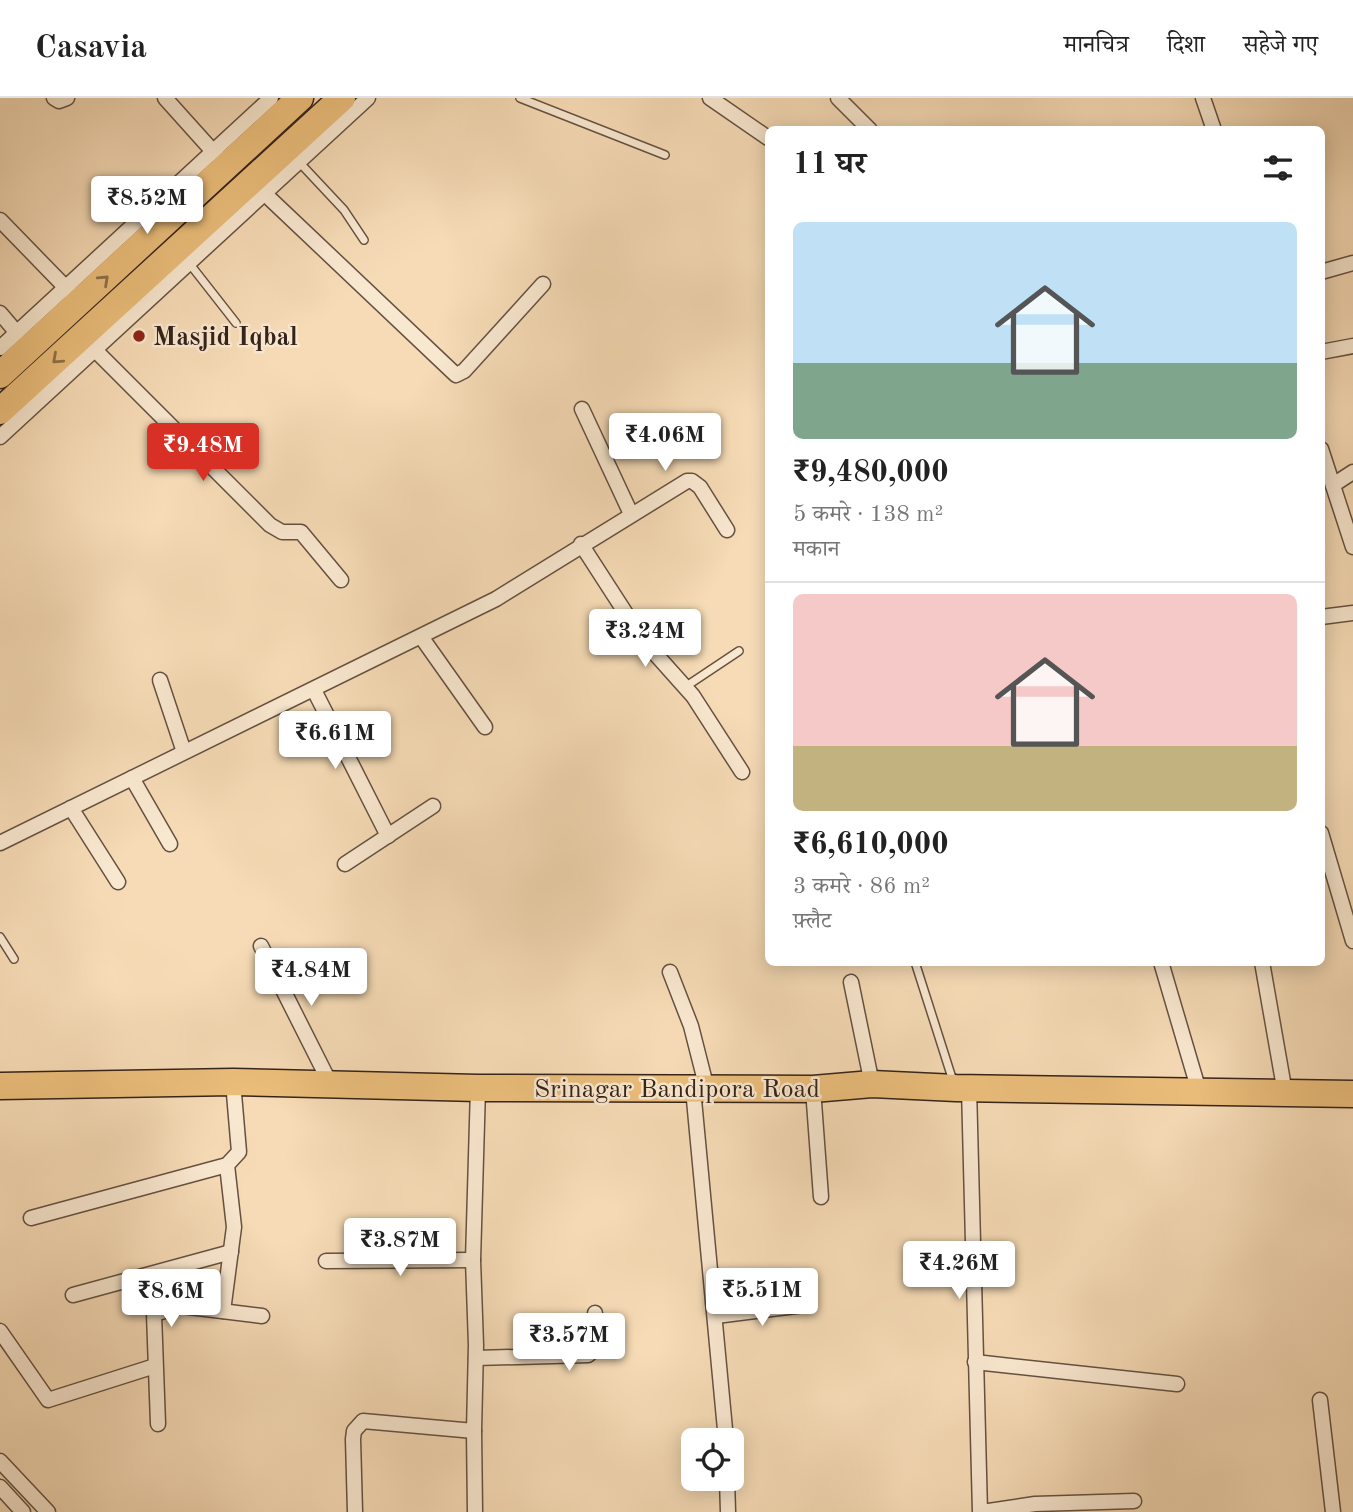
<!DOCTYPE html>
<html lang="hi">
<head>
<meta charset="utf-8">
<style>
	body { margin:0; font-family:"Old Standard TT","Noto Serif Devanagari",serif; background:#f6f6f6; color:#222; height:100vh; display:flex; flex-direction:column; font-size:26px; white-space:nowrap }
	* { box-sizing:border-box; margin:0 }
	p { font-size:23px; color:#767676 }
	.icon { flex:none; width:38px; height:38px; fill:none; stroke:currentColor; stroke-width:2; stroke-linecap:round; stroke-linejoin:round }
	.map { position:relative; flex:1; overflow:hidden }
	.sheet { position:absolute; left:765px; top:28px; width:560px; height:840px; display:flex; flex-direction:column; background:#fff; border-radius:10px; box-shadow:0 4px 18px #0003 }
	.sheet>* { flex:none }
	.controls { position:absolute; left:681px; top:1330px; display:grid; gap:14px }
	.controls a { display:grid; place-items:center; width:63px; height:63px; border-radius:10px; background:#fff; box-shadow:0 4px 18px #0003; font-size:35px }
	.price { position:absolute; translate:-50% -60px; padding:0 16px; border-radius:7px; background:#fff; color:#222; font-size:23px; line-height:46px; filter:drop-shadow(0 2px 4px #0008) }
	.price::after { content:''; position:absolute; left:50%; top:42px; width:21px; height:16px; margin-left:-10px; background:inherit; clip-path:polygon(0 0,100% 0,50% 100%) }
	.price.on { background:#d93025; color:#fff }
	ul { padding:0; list-style:none }
	li { display:grid; align-content:center; gap:14px; height:371px; padding:0 28px }
	li+li { border-top:2px solid #e0e0e0 }
	li span { display:grid; place-items:center; height:217px; border-radius:10px; color:#555 }
	li>.icon { margin-inline-start:auto }
	span .icon { width:126px; height:126px; fill:#fffc; stroke-width:1 }
	li b { font-size:30px }
	h2 { display:flex; justify-content:space-between; align-items:center; height:84px; padding:0 28px; font-size:30px }
	header { display:flex; align-items:center; gap:42px; box-sizing:border-box; height:98px; padding:0 35px; background:#fff; border-bottom:2px solid #e0e0e0 }
	header strong { font-size:33px }
	nav { display:flex; gap:38px; margin-inline-start:auto; font-size:24px }
	.map>svg:first-child { display:block }
	.lines { fill:none; stroke-linecap:round; stroke-linejoin:round }
	.lane-casing { stroke:#655141; stroke-width:10 }
	.street-casing { stroke:#655141; stroke-width:17 }
	.highway-casing { stroke:#35231a; stroke-width:29 }
	.lane { stroke:#f9e8d0; stroke-width:7 }
	.street { stroke:#f9e8d0; stroke-width:14 }
	.highway { stroke:#ebbe7b; stroke-width:26 }
	.oneway { stroke:#90704a }
	.poi-dot { fill:#8f2418; stroke:#f9e8d0; stroke-width:2.5 }
	.labels { text-anchor:middle; stroke-width:5; stroke-linejoin:round; paint-order:stroke }
	.poi-label { font-size:26px; font-weight:bold; fill:#35231a; stroke:#f9e8d0; text-anchor:start }
	.street-label { font-size:26px; fill:#35231a; stroke:#f9e8d0 }
</style>
</head>
<body>
<header>
<strong>Casavia</strong>
<nav><a>मानचित्र</a><a>दिशा</a><a>सहेजे गए</a></nav>
</header>
<div class="map">
<svg width="1353" height="1414" viewBox="0 0 1353 1414">
	<rect width="100%" height="100%" fill="#f6dbb6"/>
	<filter id="stains"><feTurbulence type="fractalNoise" baseFrequency=".00286" numOctaves="4"/><feColorMatrix values="0 0 0 0 .2 0 0 0 0 .09 0 0 0 0 .02 0 0 0 .5 -.17"/></filter>
	<radialGradient id="worn" r=".72"><stop offset=".6" stop-color="#630" stop-opacity="0"/><stop offset="1" stop-color="#630" stop-opacity=".3"/></radialGradient>
	<g class="lines">
		<defs>
			<g id="lane">
				<polyline points="520,0 665,57"/>
				<polyline points="299,64 344,112 364,142"/>
				<polyline points="189,165 236,225"/>
				<polyline points="685,589 739,553"/>
				<polyline points="0,839 14,861"/>
				<polyline points="915,864 953,983"/>
			</g>
			<g id="street">
				<polyline points="54,0 59,3 67,0"/>
				<polyline points="165,0 218,59"/>
				<polyline points="710,0 768,40"/>
				<polyline points="838,0 870,32"/>
				<polyline points="1203,0 1214,32"/>
				<polyline points="265,96 456,277 464,273 543,186"/>
				<polyline points="0,122 72,196"/>
				<polyline points="1321,174 1353,165"/>
				<polyline points="0,215 17,235"/>
				<polyline points="0,250 271,0"/>
				<polyline points="95,252 270,427 282,434 301,434 341,482"/>
				<polyline points="1321,254 1353,248"/>
				<polyline points="582,311 631,416"/>
				<polyline points="0,339 368,0"/>
				<polyline points="1321,351 1353,449"/>
				<polyline points="1333,387 1353,374"/>
				<polyline points="581,446 643,542 693,598 742,674"/>
				<polyline points="1321,519 1353,515"/>
				<polyline points="422,540 485,629"/>
				<polyline points="160,582 184,654"/>
				<polyline points="314,592 388,738"/>
				<polyline points="132,680 170,746"/>
				<polyline points="71,710 118,784"/>
				<polyline points="1321,735 1353,843"/>
				<polyline points="0,745 496,501 687,383 692,383 700,389 727,432"/>
				<polyline points="345,766 433,708"/>
				<polyline points="261,848 331,987"/>
				<polyline points="1161,864 1199,993"/>
				<polyline points="1262,864 1285,995"/>
				<polyline points="670,874 691,928 707,991"/>
				<polyline points="851,884 872,986"/>
				<polyline points="969,990 980,1414"/>
				<polyline points="693,991 726,1342"/>
				<polyline points="813,991 821,1099"/>
				<polyline points="31,1120 227,1067 239,1054 233,984"/>
				<polyline points="326,1163 473,1162"/>
				<polyline points="73,1197 231,1154"/>
				<polyline points="223,1213 234,1129 227,1067"/>
				<polyline points="716,1218 804,1207"/>
				<polyline points="0,1233 48,1302 155,1268"/>
				<polyline points="476,1260 588,1257 596,1250 595,1215"/>
				<polyline points="975,1264 1177,1286"/>
				<polyline points="1320,1302 1333,1414"/>
				<polyline points="158,1326 154,1216 181,1208 262,1218"/>
				<polyline points="474,1333 475,1414"/>
				<polyline points="0,1363 48,1414"/>
				<polyline points="727,1381 728,1414"/>
				<polyline points="0,1389 23,1414"/>
				<polyline points="355,1414 353,1341 354,1333 363,1323 474,1333 476,1247 473,1162 478,990"/>
				<polyline points="982,1414 1035,1406 1134,1403"/>
			</g>
			<g id="highway">
				<polyline points="0,277 300,0"/>
				<polyline points="0,313 342,0"/>
				<polyline points="0,988 233,984 478,990 813,991 872,986 956,990 1353,996"/>
			</g>
		</defs>
		<!-- lane casing -->
		<use href="#lane" class="lane-casing"/>
		<!-- street casing -->
		<use href="#street" class="street-casing"/>
		<!-- highway casing -->
		<use href="#highway" class="highway-casing"/>
		<!-- lane -->
		<use href="#lane" class="lane"/>
		<!-- street -->
		<use href="#street" class="street"/>
		<!-- highway -->
		<use href="#highway" class="highway"/>
	</g>
	<!-- one-way arrows -->
	<defs><path id="oneway-chevron" d="M-2-3.5L2.5 0L-2 3.5" fill="none" stroke-width="1.6" stroke-linecap="round" stroke-linejoin="round" transform="scale(1.75)"/></defs>
	<g class="oneway">
		<use href="#oneway-chevron" transform="translate(104 182) rotate(-43)"/>
		<use href="#oneway-chevron" transform="translate(57 261) rotate(138)"/>
	</g>
	<!-- markers -->
	<circle class="poi-dot" cx="139" cy="238" r="7"/>
	<g class="labels">
		<!-- poi labels -->
		<g class="poi-label">
			<text x="153" y="247">Masjid Iqbal</text>
		</g>
		<!-- street labels -->
		<g class="street-label">
			<text x="677" y="999">Srinagar Bandipora Road</text>
		</g>
	</g>
	<rect width="100%" height="100%" filter="url(#stains)"/>
	<rect width="100%" height="100%" fill="url(#worn)"/>
</svg>
<div class="controls">
<a><svg class="icon" aria-label="locate" viewBox="0 0 24 24"><circle cx="12" cy="12" r="6"/><path d="M12 2v4M12 18v4M2 12h4M18 12h4"/></svg></a>
</div>
<b class="price" style="left:147px;top:138px">₹8.52M</b>
<b class="price" style="left:665px;top:375px">₹4.06M</b>
<b class="price on" style="left:203px;top:385px">₹9.48M</b>
<b class="price" style="left:645px;top:571px">₹3.24M</b>
<b class="price" style="left:335px;top:673px">₹6.61M</b>
<b class="price" style="left:311px;top:910px">₹4.84M</b>
<b class="price" style="left:400px;top:1180px">₹3.87M</b>
<b class="price" style="left:959px;top:1203px">₹4.26M</b>
<b class="price" style="left:762px;top:1230px">₹5.51M</b>
<b class="price" style="left:171px;top:1231px">₹8.6M</b>
<b class="price" style="left:569px;top:1275px">₹3.57M</b>
<section class="sheet">
<h2>11 घर<svg class="icon" aria-label="filters" viewBox="0 0 24 24"><path d="M4 7h16M4 17h16"/><circle cx="9" cy="7" r="2"/><circle cx="15" cy="17" r="2"/></svg></h2>
<ul>
<li><span style="background:linear-gradient(#bfe0f5 65%,#7fa58c 0)"><svg class="icon" aria-label="home" viewBox="0 0 24 24"><path d="M3 11l9-7 9 7M6 9v11h12V9"/></svg></span><div><b>₹9,480,000</b><p>5 कमरे · 138 m²</p><p>मकान</p></div></li>
<li><span style="background:linear-gradient(#f6c9c9 70%,#c2b280 0)"><svg class="icon" aria-label="home" viewBox="0 0 24 24"><path d="M3 11l9-7 9 7M6 9v11h12V9"/></svg></span><div><b>₹6,610,000</b><p>3 कमरे · 86 m²</p><p>फ़्लैट</p></div></li>
</ul>
</section>
</div>
</body>
</html>
